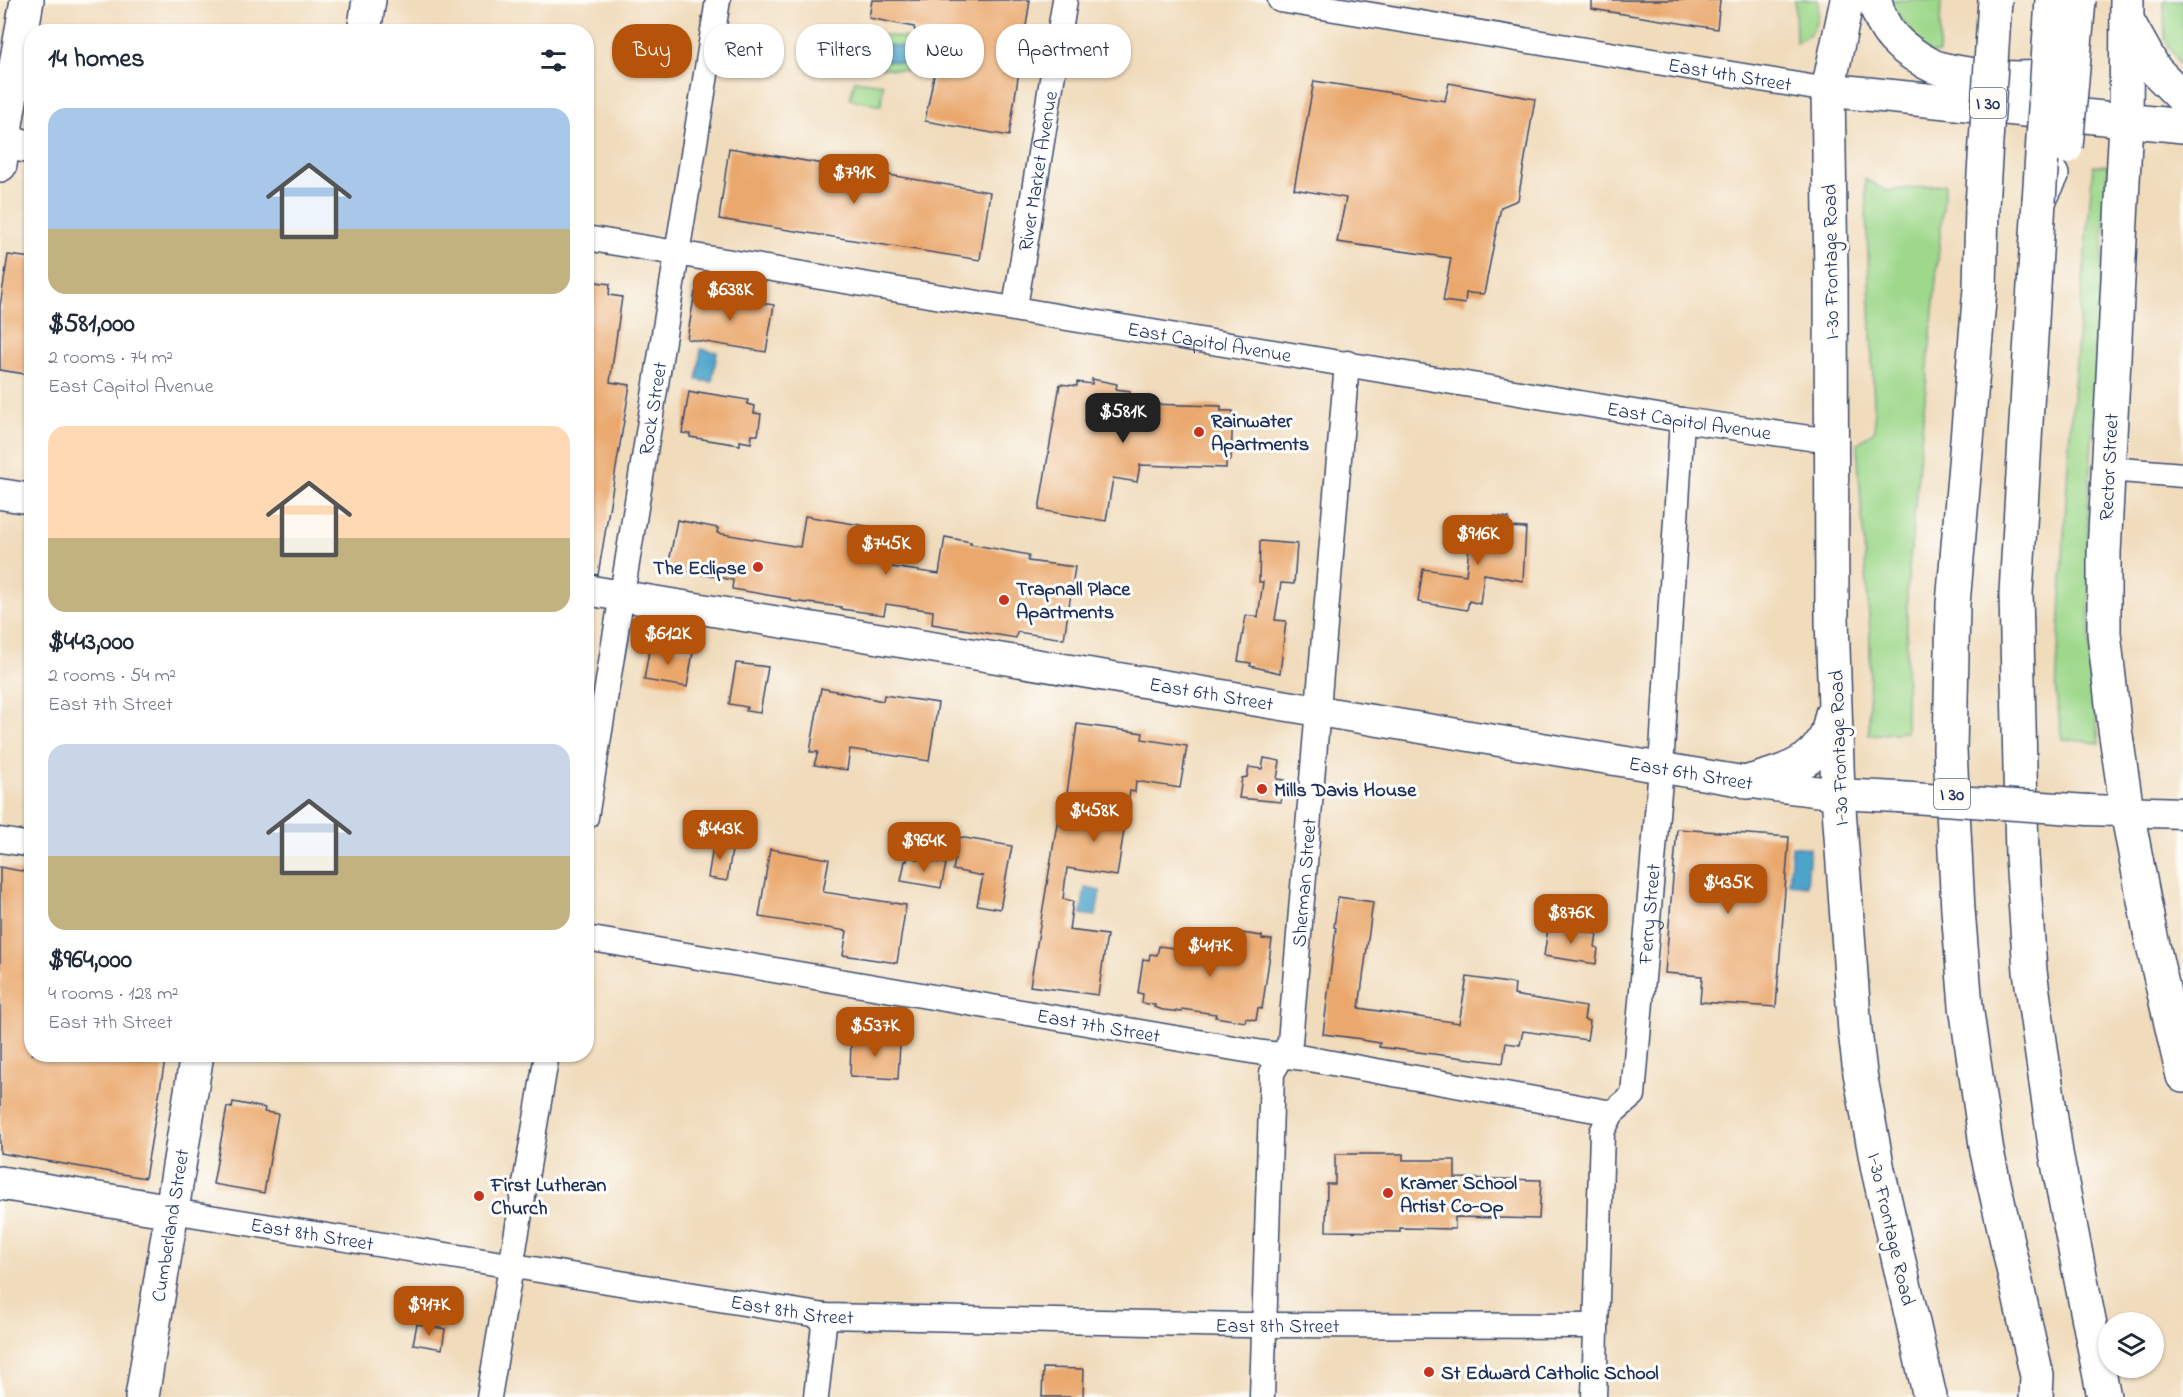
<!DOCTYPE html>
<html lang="en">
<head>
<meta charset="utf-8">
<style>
	body { margin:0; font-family:"Indie Flower",sans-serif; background:#f6f6f7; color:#1f2937; height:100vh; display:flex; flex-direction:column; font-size:22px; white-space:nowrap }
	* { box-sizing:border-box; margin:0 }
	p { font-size:20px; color:#747a83 }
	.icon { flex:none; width:33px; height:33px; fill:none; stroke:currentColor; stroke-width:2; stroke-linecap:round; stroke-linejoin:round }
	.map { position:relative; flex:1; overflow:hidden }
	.sheet { position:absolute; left:24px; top:24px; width:570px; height:1038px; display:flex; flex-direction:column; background:#fff; border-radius:24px; box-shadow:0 2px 4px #0004 }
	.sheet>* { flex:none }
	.top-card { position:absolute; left:612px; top:24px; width:570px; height:54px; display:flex; gap:12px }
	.buttons { position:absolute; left:2098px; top:1312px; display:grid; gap:12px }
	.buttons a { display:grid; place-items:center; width:66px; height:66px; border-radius:50%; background:#fff; box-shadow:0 2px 4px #0004; font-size:30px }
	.price { position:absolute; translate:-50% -51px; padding:0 14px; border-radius:12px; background:#b45309; color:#fff; font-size:20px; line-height:39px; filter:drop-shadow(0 2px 3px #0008) }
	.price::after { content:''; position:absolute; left:50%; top:36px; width:18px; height:14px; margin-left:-9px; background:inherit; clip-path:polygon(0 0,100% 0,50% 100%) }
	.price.current { background:#222; color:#fff }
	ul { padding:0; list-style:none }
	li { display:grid; align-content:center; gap:12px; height:318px; padding:0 24px }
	li span { display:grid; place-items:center; height:186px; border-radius:18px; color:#555 }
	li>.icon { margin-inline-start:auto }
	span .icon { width:108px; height:108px; fill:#fffc; stroke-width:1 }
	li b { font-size:26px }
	h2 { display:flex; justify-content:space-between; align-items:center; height:72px; padding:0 24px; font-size:26px }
	.chip { padding:0 21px; border-radius:24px; background:#fff; box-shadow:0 2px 4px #0004; font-size:21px; line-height:54px }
	.chip.current { background:#b45309; color:#fff }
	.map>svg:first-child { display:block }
	.green { fill:#9ed88b; stroke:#5c8474; stroke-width:1.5 }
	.water { fill:#4ea4ca; stroke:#346a94; stroke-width:1.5 }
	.building { fill:#eaa86d }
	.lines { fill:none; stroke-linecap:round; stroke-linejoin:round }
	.minor-casing { stroke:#3b496c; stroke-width:27 }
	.tertiary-casing { stroke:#3b496c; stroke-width:33 }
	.secondary-casing { stroke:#3b496c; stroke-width:36 }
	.primary-casing { stroke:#3b496c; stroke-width:36 }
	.motorway-casing { stroke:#3b496c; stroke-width:36 }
	.minor { stroke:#fff; stroke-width:24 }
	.tertiary { stroke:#fff; stroke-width:30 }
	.secondary { stroke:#fff; stroke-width:33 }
	.primary { stroke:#fff; stroke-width:33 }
	.motorway { stroke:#fff; stroke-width:33 }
	.tertiary-bridge-casing { stroke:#3b496c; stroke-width:33; stroke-linecap:butt }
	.motorway-bridge-casing { stroke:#3b496c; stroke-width:36; stroke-linecap:butt }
	.tertiary-bridge { stroke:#fff; stroke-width:30 }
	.motorway-bridge { stroke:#fff; stroke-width:33 }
	.poi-dot { fill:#c8321e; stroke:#fdfcf7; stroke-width:2 }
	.labels { text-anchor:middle; stroke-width:6; stroke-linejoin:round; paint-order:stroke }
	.shield { fill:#fdfcf7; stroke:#5f6c8c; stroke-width:1.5 }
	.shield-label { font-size:18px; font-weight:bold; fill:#1b2f5e }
	.street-label { font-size:20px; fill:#1b2f5e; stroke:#fdfcf7 }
	.poi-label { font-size:20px; font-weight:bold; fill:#1b2f5e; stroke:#fdfcf7; text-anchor:start }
</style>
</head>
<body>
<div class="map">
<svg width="2183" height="1397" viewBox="0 0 2183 1397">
	<rect width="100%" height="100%" fill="#fdfcf7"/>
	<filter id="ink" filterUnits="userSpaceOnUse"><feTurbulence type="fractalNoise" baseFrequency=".0167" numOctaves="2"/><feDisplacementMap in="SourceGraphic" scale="12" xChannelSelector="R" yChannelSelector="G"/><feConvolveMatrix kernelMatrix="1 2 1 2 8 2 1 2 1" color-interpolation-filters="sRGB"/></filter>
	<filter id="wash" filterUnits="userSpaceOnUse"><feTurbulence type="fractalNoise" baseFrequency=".008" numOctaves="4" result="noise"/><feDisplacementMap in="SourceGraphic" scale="24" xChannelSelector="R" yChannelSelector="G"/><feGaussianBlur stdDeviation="1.35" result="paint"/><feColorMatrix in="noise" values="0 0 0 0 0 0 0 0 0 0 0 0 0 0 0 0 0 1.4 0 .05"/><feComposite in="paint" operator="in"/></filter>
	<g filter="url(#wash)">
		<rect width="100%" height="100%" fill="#f0dbbb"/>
		<!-- green -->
		<g class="green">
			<path d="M1795,0H1818C1819,21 1816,34 1796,43Z"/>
			<polygon points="1886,0 1941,0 1939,53 1929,54"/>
			<polygon points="2164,0 2183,0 2183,69 2165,40"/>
			<polygon points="868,33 919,40 914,72 863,65"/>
			<polygon points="855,80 883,84 881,106 850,99"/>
			<polygon points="2108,165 2088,510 2090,657 2099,743 2062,739 2056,693 2069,443 2093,166"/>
			<polygon points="1865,179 1887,191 1945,184 1907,590 1906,732 1869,735 1870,632 1857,444 1875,430"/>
		</g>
		<!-- water -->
		<g class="water">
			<polygon points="876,43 909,48 907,64 874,58"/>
			<polygon points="701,349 717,352 712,382 697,380"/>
			<polygon points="1792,846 1810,848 1807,886 1789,884"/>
			<polygon points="1085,888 1100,891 1096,916 1081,914"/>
		</g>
		<g id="blocks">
			<!-- building -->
			<g class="building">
				<polygon points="872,0 1030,0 1009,136 925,121 935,70 954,71 958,39 936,36 937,31 915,31 914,27 869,18"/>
				<polygon points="1592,0 1720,0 1717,29 1592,9"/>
				<polygon points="1314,81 1445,101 1449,83 1535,99 1518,200 1501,207 1484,294 1466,293 1465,304 1443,301 1451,258 1337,242 1346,198 1294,189"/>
				<polygon points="729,148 990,192 980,260 719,219"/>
				<polygon points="8,255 32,258 32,375 0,370 0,306"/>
				<polygon points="589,281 610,284 609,295 622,297 610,382 630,385 598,575 586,573 586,320 590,297 587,296"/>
				<polygon points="695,292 774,305 766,352 687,339"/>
				<polygon points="1092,379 1117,384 1116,389 1130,391 1129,397 1146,399 1145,404 1221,406 1221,411 1233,411 1231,460 1226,459 1226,468 1140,465 1137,482 1113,478 1106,521 1039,510 1060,384 1077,386 1077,382 1092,384"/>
				<polygon points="689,392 698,394 698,392 748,400 747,404 755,406 754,413 761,414 758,435 752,435 751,443 740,441 740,445 690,437 690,434 682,433"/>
				<polygon points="805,516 898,531 892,567 939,574 945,537 971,542 970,544 1029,555 1028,561 1075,567 1064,639 1017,632 1016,638 932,624 933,611 886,604 884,615 841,609 841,607 791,601 791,599 732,589 733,580 668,568 677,520 718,528 717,533 800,547"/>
				<polygon points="1494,516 1509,518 1508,527 1526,528 1523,581 1484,574 1480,604 1469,601 1467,610 1418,602 1423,569 1466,575 1472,521 1493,524"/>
				<polygon points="1260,541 1297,544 1294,584 1281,583 1275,620 1286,621 1280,673 1250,666 1251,663 1238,661 1246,615 1258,617 1263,582 1259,582"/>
				<polygon points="650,645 693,652 687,687 644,680"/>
				<polygon points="736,663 768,667 760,713 746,711 747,707 729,704"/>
				<polygon points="821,688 883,701 884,695 938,703 929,761 850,749 847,770 814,765 818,752 810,752"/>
				<polygon points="1077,724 1143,733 1142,739 1187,746 1180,788 1136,781 1135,792 1130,791 1117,876 1067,868 1063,899 1073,901 1069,930 1107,935 1098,995 1030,986 1060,806 1065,807"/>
				<polygon points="1264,758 1280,761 1277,779 1285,780 1281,802 1239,798 1242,778 1247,777 1249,767 1262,769"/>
				<polygon points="1677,829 1789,837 1776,1007 1700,1002 1702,976 1665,973"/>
				<polygon points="959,837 1012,846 1000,909 977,905 983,876 953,870"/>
				<polygon points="714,840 733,844 727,881 708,878"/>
				<polygon points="770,849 829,859 823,892 906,905 897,963 843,955 847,931 759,917"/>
				<polygon points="907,857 946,864 941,888 901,881 905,861 907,861"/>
				<polygon points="0,867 32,873 32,1054 166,1054 145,1178 0,1153"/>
				<polygon points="1338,897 1373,902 1359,1008 1459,1023 1467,977 1515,984 1514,995 1586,1007 1584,1020 1590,1021 1587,1040 1523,1031 1520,1045 1506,1043 1503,1063 1379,1047 1380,1043 1362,1040 1362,1039 1323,1034 1336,928 1334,927"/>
				<polygon points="1548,928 1568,928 1597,934 1595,947 1598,948 1596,964 1544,956"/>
				<polygon points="1227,931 1262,936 1262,939 1272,940 1262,1009 1258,1008 1256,1020 1246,1018 1245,1022 1215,1017 1216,1014 1182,1009 1182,1012 1163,1010 1154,1007 1155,1005 1142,1003 1143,994 1138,993 1143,959 1149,960 1150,954 1157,955 1159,946 1210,953 1212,940 1219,941 1221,932 1227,933"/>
				<polygon points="865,1033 886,1034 885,1042 900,1043 898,1079 850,1076 851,1040 864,1041"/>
				<polygon points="233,1102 265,1108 264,1112 278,1114 264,1193 213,1184 227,1107 232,1108"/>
				<polygon points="1335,1154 1403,1154 1403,1160 1455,1160 1455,1178 1541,1180 1539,1219 1455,1217 1455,1229 1400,1228 1400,1232 1326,1231 1327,1184 1335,1184"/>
				<polygon points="417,1324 445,1329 442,1349 413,1344"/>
				<polygon points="1043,1368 1084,1369 1083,1397 1042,1397"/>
			</g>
		</g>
	</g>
	<g filter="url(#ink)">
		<use href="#blocks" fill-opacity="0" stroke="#3b496c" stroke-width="1.5"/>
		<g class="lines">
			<defs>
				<g id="minor">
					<path id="s1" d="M1280,0L1828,90"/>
					<path id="s2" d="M586,238L1682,420L1831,441"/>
					<path id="s3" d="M1015,307L1065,0"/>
					<polyline points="2108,469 2183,475"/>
					<path id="s4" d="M586,817L718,0"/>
					<polyline points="0,840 32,845"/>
					<path id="s5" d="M586,938L1263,1053L1304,1058L1612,1113"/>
					<path id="s6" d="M172,1211L825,1316L1243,1325L1595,1326"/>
					<polyline points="489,1397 547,1054"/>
					<polyline points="816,1397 825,1316"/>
					<path id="s7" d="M1262,1397L1272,1073L1290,1042L1347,363"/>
					<path id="s8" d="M1594,1397L1602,1132L1612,1113L1633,1095L1661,768L1682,420"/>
				</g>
				<g id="tertiary">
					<polyline points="0,494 32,499"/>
					<path id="s9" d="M586,590L1766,785L1838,794L1898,797"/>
					<polyline points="2088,810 2183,813"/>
				</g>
				<g id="secondary">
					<polyline points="2126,122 2104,553 2104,633 2114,722 2127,811 2150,932 2183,1076"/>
					<polyline points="3,142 27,0"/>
					<path d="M1748,782C1778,773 1811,767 1826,736C1829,730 1830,721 1832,714"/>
					<polyline points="0,1183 172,1211"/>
					<polyline points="1930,1397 1878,1170 1860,1073 1855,1031 1838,794 1832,619 1831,273 1828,90 2183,126"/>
				</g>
				<g id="primary">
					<polyline points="364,32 369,0"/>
					<polyline points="0,165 3,142 32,147"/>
					<path id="s10" d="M142,1397L197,1054"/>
				</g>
				<g id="motorway">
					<path d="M1875,0C1882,33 1900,48 1929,64C1947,75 2033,83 2051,74C2059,70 2062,63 2064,56"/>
					<polyline points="2127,20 2155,70 2183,98"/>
					<polyline points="1828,90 1847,0"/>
					<polyline points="2126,122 2127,0"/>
					<polyline points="2052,175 2039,201 2016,593 2022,856 2030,971 2056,1153 2104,1397"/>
					<polyline points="1982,206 1980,289 1953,604 1950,750 1958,910 1966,1006 1987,1152 2037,1376 2036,1397"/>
				</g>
			</defs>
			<!-- minor casing -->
			<use href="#minor" class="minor-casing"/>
			<!-- tertiary casing -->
			<use href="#tertiary" class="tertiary-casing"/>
			<!-- secondary casing -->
			<use href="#secondary" class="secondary-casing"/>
			<!-- primary casing -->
			<use href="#primary" class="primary-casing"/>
			<!-- motorway casing -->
			<use href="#motorway" class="motorway-casing"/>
			<!-- minor -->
			<use href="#minor" class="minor"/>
			<!-- tertiary -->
			<use href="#tertiary" class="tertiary"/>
			<!-- secondary -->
			<use href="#secondary" class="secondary"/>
			<!-- primary -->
			<use href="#primary" class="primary"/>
			<!-- motorway -->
			<use href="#motorway" class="motorway"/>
			<defs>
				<polyline id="tertiary-bridge" points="1898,797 2088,810"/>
				<g id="motorway-bridge">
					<polyline points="2066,147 2079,0"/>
					<polyline points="2039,201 2052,0"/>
					<polyline points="1982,206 1995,0"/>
				</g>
			</defs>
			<!-- tertiary-bridge casing -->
			<use href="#tertiary-bridge" class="tertiary-bridge-casing"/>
			<!-- motorway-bridge casing -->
			<use href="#motorway-bridge" class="motorway-bridge-casing"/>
			<!-- tertiary-bridge -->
			<use href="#tertiary-bridge" class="tertiary-bridge"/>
			<!-- motorway-bridge -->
			<use href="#motorway-bridge" class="motorway-bridge"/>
		</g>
	</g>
	<!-- markers -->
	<g class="poi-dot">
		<circle cx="1199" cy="432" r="6"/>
		<circle cx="758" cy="567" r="6"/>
		<circle cx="1004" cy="600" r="6"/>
		<circle cx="1262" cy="789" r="6"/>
		<circle cx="1388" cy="1193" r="6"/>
		<circle cx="479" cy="1196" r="6"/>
		<circle cx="1429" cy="1372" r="6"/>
	</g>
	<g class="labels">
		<!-- shield labels -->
		<g class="shield">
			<rect x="1970" y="88" width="36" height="30" rx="4.5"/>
			<rect x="1934" y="779" width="36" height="30" rx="4.5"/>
		</g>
		<g class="shield-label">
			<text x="1988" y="109">I 30</text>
			<text x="1952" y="800">I 30</text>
		</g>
		<!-- street labels -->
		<g class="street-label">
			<text dy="7" stroke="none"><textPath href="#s1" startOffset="456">East 4th Street</textPath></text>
			<text dy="7" stroke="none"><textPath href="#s3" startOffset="138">River Market Avenue</textPath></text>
			<text transform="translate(1830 262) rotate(-91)" y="7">I-30 Frontage Road</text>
			<text dy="7" stroke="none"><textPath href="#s2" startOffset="632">East Capitol Avenue</textPath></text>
			<text dy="7" stroke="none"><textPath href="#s4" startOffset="414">Rock Street</textPath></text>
			<text dy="7" stroke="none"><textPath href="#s2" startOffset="1118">East Capitol Avenue</textPath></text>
			<text transform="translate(2108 467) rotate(-87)" y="7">Rector Street</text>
			<text dy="7" stroke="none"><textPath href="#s9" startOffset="634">East 6th Street</textPath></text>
			<text transform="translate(1838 748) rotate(-92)" y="7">I-30 Frontage Road</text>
			<text dy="7" stroke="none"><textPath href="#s9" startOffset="1120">East 6th Street</textPath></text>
			<text dy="7" stroke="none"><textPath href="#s7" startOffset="520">Sherman Street</textPath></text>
			<text dy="7" stroke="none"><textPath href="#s8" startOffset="496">Ferry Street</textPath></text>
			<text dy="7" stroke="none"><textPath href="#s5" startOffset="520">East 7th Street</textPath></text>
			<text dy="7" stroke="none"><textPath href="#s10" startOffset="174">Cumberland Street</textPath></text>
			<text transform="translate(1892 1229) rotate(77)" y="7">I-30 Frontage Road</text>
			<text dy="7" stroke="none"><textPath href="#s6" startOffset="142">East 8th Street</textPath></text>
			<text dy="7" stroke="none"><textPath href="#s6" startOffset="628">East 8th Street</textPath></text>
			<text dy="7" stroke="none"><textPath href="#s6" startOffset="1114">East 8th Street</textPath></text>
		</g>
		<!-- poi labels -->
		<g class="poi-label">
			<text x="1211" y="427">Rainwater<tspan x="1211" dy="23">Apartments</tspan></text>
			<text x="746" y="574" text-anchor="end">The Eclipse</text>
			<text x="1016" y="595">Trapnall Place<tspan x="1016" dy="23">Apartments</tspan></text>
			<text x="1274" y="796">Mills Davis House</text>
			<text x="1400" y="1189">Kramer School<tspan x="1400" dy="23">Artist Co-Op</tspan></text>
			<text x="491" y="1191">First Lutheran<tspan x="491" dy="23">Church</tspan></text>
			<text x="1441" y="1379">St Edward Catholic School</text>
		</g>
	</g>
</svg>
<div class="buttons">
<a><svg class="icon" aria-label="layers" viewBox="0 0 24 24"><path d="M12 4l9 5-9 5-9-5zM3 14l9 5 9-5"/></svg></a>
</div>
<b class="price" style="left:854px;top:205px">$791K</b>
<b class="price" style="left:730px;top:322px">$638K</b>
<b class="price current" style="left:1123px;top:444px">$581K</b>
<b class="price" style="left:1478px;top:566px">$916K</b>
<b class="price" style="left:886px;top:576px">$745K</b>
<b class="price" style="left:668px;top:666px">$612K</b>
<b class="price" style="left:1094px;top:843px">$458K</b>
<b class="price" style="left:720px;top:861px">$443K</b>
<b class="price" style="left:924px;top:873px">$964K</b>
<b class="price" style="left:1728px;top:915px">$435K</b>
<b class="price" style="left:1571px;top:945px">$876K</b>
<b class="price" style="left:1210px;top:978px">$417K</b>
<b class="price" style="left:875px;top:1058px">$537K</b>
<b class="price" style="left:429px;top:1337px">$917K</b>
<div class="top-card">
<a class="chip current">Buy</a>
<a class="chip">Rent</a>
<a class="chip">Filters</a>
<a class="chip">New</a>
<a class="chip">Apartment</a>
</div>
<section class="sheet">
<h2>14 homes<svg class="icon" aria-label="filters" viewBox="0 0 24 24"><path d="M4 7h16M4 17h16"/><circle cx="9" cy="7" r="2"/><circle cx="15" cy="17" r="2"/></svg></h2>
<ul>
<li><span style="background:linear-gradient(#a9c7e8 65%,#c2b280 0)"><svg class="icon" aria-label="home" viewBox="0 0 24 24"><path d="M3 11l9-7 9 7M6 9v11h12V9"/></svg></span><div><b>$581,000</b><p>2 rooms · 74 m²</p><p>East Capitol Avenue</p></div></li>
<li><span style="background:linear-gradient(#ffd9b3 60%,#c2b280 0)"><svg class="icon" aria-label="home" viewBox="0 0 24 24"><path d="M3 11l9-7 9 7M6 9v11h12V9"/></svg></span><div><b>$443,000</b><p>2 rooms · 54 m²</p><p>East 7th Street</p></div></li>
<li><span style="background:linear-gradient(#c9d6e8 60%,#c2b280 0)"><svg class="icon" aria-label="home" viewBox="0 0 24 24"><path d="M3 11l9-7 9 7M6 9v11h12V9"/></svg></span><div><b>$964,000</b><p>4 rooms · 128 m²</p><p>East 7th Street</p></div></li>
</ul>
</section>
</div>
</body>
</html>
